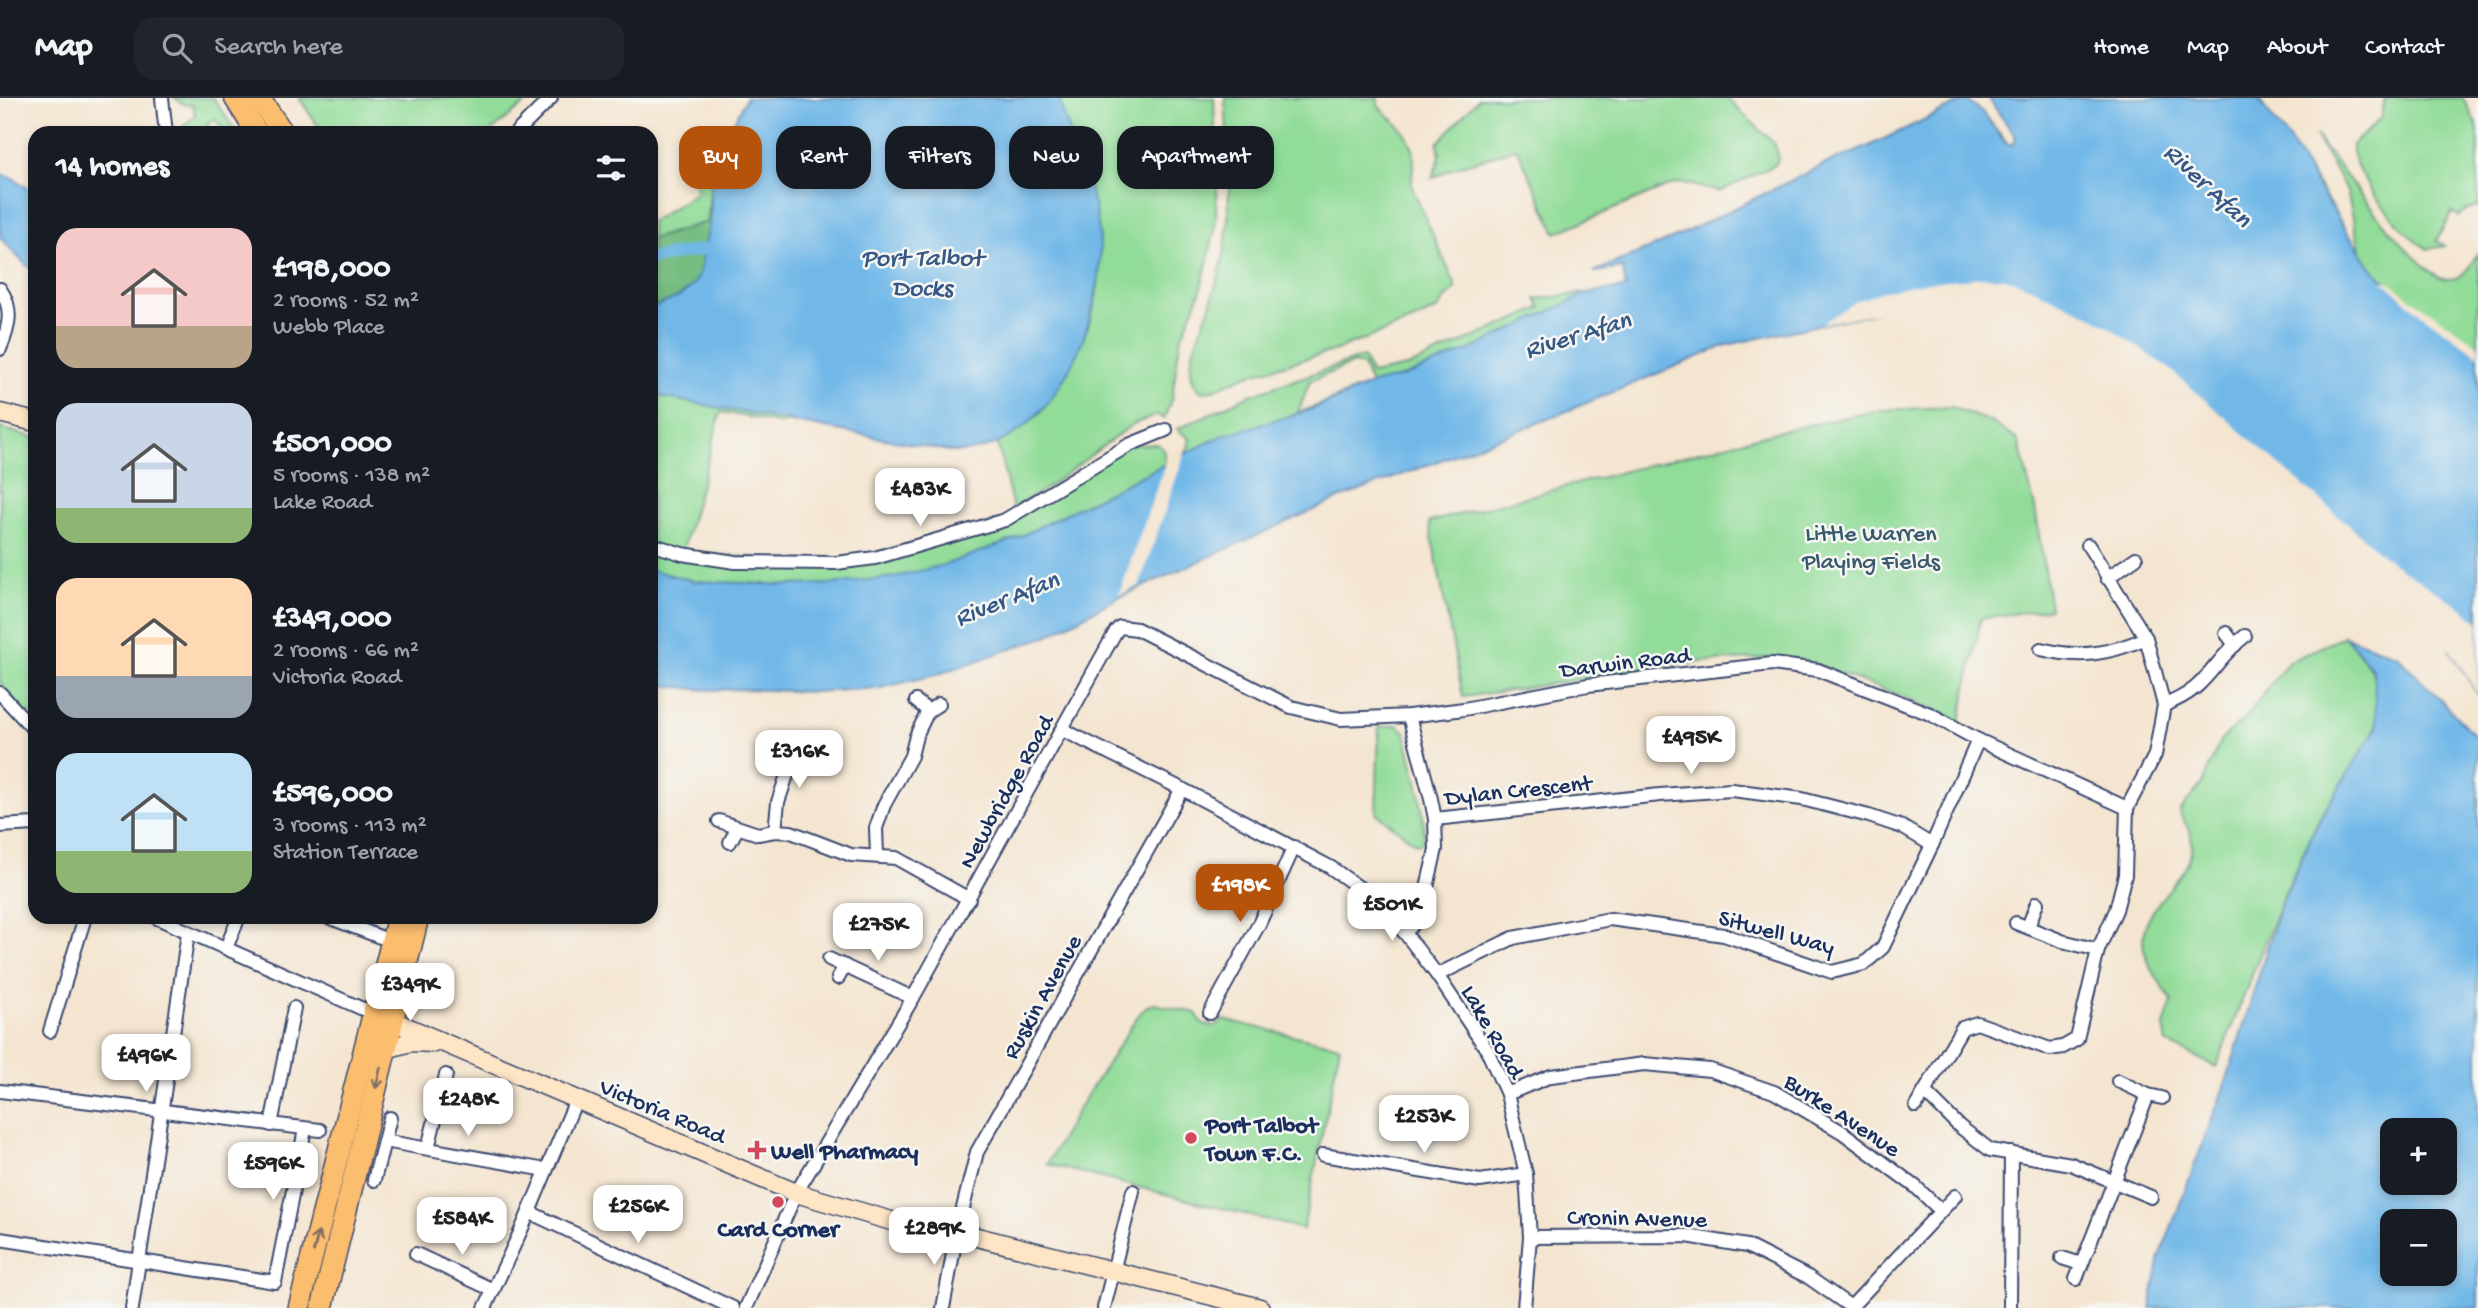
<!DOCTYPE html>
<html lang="en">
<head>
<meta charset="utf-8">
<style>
	body { margin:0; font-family:"Gochi Hand",sans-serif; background:#20242c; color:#f1f3f6; height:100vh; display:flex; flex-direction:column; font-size:26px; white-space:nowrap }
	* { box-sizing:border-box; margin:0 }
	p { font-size:23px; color:#9ea1a6 }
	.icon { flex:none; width:38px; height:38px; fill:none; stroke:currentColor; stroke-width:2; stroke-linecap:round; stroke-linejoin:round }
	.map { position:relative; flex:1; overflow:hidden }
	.sheet { position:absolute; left:28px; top:28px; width:630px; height:798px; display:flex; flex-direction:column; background:#171b24; border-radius:21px; box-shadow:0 4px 10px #0003 }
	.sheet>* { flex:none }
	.guide { position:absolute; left:679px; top:28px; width:665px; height:63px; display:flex; gap:14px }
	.fabs { position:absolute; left:2380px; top:1020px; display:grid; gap:14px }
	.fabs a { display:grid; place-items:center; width:77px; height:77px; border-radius:14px; background:#171b24; box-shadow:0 4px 10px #0003; font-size:35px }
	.price { position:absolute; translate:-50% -60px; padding:0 16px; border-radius:14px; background:#fff; color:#222; font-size:23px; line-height:46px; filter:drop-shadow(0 2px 4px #0008) }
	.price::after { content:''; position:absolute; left:50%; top:42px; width:21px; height:16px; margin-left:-10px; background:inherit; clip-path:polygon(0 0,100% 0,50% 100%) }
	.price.on { background:#b45309; color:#fff }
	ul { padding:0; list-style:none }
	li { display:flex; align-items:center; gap:21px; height:175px; padding:0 28px }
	li span { display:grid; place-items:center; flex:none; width:196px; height:140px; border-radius:21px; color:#555 }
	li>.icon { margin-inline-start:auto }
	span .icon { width:84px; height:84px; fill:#fffc; stroke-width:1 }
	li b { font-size:30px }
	h2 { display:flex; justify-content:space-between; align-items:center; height:84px; padding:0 28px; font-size:30px }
	.pill { padding:0 24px; border-radius:21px; background:#171b24; box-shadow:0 4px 10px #0003; font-size:24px; line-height:63px }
	.pill.on { background:#b45309; color:#fff }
	header { display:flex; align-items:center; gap:42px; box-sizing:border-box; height:98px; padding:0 35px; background:#171b24; border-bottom:2px solid #363941 }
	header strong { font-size:33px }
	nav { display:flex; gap:38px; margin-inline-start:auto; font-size:24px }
	.search { width:490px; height:63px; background:#20242c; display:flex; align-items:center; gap:18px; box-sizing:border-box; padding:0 24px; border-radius:21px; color:#9ea1a6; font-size:26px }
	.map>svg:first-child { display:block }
	.green { fill:#91dc98; stroke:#56867b; stroke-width:2; fill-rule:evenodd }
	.forest { fill:#74bc80; stroke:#48766f; stroke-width:2 }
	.water { fill:#71b8e8; stroke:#4674a3; stroke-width:2; fill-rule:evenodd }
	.pier { fill:#f4e5d0 }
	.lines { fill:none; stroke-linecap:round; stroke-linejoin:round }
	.canal { stroke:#71b8e8; stroke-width:12 }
	.street-casing { stroke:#3c4a6f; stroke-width:16 }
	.secondary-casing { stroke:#3c4a6f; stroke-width:21 }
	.primary-casing { stroke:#3c4a6f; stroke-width:24 }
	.street { stroke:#fff; stroke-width:12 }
	.secondary { stroke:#fde5c5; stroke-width:18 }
	.primary { stroke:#fbbd6e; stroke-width:21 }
	.oneway { stroke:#806f65 }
	.poi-dot { fill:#d1495b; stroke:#f6f6f2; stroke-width:2.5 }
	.labels { text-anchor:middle; stroke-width:5; stroke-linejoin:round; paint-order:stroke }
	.park-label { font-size:24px; fill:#385a6c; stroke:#f6f6f2 }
	.street-label { font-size:24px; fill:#1b2f5e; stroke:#f6f6f2 }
	.poi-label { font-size:24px; font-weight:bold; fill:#1b2f5e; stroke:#f6f6f2; text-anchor:start }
	.water-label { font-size:26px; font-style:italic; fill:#355887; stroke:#f6f6f2 }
</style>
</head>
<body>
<header>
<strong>Map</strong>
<div class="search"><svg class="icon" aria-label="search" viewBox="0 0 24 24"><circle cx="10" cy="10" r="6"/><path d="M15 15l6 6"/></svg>Search here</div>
<nav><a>Home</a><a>Map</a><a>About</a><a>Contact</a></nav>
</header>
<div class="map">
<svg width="2478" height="1210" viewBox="0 0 2478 1210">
	<rect width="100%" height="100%" fill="#f6f6f2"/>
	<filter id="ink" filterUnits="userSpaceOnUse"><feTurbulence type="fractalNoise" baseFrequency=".0143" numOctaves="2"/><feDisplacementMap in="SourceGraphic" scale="14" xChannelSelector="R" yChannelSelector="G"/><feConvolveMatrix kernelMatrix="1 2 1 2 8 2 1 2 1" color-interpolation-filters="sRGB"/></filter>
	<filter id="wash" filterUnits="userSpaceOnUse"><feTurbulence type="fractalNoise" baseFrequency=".00686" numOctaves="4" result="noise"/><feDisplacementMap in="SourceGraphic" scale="28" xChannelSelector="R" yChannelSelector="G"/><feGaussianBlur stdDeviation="1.57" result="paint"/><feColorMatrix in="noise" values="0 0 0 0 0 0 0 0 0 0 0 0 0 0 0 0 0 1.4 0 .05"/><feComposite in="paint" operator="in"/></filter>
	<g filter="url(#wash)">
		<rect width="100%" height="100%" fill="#f4e5d0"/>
		<!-- green -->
		<g class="green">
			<polygon points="175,0 213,0 237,35 226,35 215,21 207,25 211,35 176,35 195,18 193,7 183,6"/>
			<polygon points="299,0 532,0 489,35 323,35"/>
			<path d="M746,0L796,325L785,323L784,326L721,314L682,455L836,465L1005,422L1129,347L1158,346C1166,353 1164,358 1165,366L1187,354L1190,341L1177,331L1250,297L1363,259L1371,276L1407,269L1541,210L1536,201L1626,190L1623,170L1594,174L1676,139L1821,68L1865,50L1966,2L1982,14L2009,47L1089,475L651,514V210L674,201L710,131L711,91L707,124L651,141V124L697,94L692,76L734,24ZM1354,265L1363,268L1371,286L1298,315L1310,283Z"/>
			<path d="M1058,0H1214L1217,95L1215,132L1200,195L1180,243L1172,299L1164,321L1158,317L1133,326L1047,390L1013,410L997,344C1012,337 1035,323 1045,309C1052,299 1058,288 1064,277C1128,173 1093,104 1058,0Z"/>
			<path d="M1225,0H1378V8C1393,22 1412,36 1414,58C1414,69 1410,80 1413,92L1455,186V192L1444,201L1438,211L1417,221L1336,252L1245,278L1216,291L1202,294C1175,275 1205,227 1211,204C1216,186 1222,169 1225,151C1232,102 1228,50 1225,0Z"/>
			<polygon points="1479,0 1726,0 1774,45 1779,60 1775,67 1719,94 1689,86 1680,85 1671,87 1556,135 1517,50 1454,70 1432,80 1440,59 1438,45"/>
			<path d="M2257,0L2290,43L2361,156L2347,93L2315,37C2335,63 2419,180 2447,181C2463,182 2471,167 2478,154V285L2340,181Z"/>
			<path d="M2385,0H2463L2478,30V108L2466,112L2459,118L2452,114L2436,143L2444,148L2428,151C2405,139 2348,73 2352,47L2381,20Z"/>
			<polygon points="1951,309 1989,323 2018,342 2035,410 2050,511 1981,520 1960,624 1912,602 1823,569 1787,559 1696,564 1463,599 1429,424 1780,333 1881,312"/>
			<polygon points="0,330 35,340 35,614 26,617 0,585"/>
			<path d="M2345,538C2361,558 2382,579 2380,607C2377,653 2338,683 2318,723C2279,802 2249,886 2216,969L2167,945L2164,928L2172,903C2163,888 2149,871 2145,855C2131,807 2201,781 2191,738C2189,730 2182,721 2179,713L2202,686L2220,643L2245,620L2288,564Z"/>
			<path d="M1398,627L1405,634C1413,670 1425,706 1424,743L1419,746L1415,745L1376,715L1379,629Z"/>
			<polygon points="1154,906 1196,915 1202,926 1215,928 1225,922 1340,948 1303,1131 1047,1066 1077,1013 1137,919 1147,908"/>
		</g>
		<!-- forest -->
		<path class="forest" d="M711,85C712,109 709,174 690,191C679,201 664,205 651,210V141L707,124Z"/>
		<!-- water -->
		<g class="water">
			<path d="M746,0H1058C1072,43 1093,88 1099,133C1109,216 1052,356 954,354L651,297V210C670,203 690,197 699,177L711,119V55L734,24Z"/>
			<polygon points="1988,0 2257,0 2290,43 2318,90 2371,169 2404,200 2478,251 2478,596 2429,520 2191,305 2138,265 2068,227 1988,207 1898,210 1727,247 1528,329 1338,401 1115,501 1045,539 936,577 881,590 813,594 740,591 705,592 651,586 651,472 695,483 787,487 834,486 895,479 944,467 1015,441 1221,338 1313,311 1371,286 1405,278 1472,251 1587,195 1626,190 1623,170 1594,174 1676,139 1821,68 1865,50 1966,2 1982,14 2006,45 2012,47 2016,39"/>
			<polygon points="0,76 14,81 35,95 35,174 23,164 0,139"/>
			<path d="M2345,538L2398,558L2478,641V1210H2150L2160,1159L2228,978L2279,811L2320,720L2377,629L2373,572ZM2392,1032H2445V1085H2392ZM2392,1124H2445V1176H2392Z"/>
		</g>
		<!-- pier -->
		<g class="pier">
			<polygon points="1985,179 2005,180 2021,185 2097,221 2167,269 2391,464 2463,511 2478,524 2478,596 2451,553 2439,542 2426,522 2387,495 2188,308 2136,268 2066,230 1987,210 1898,213 1866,217 1821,226 1855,204 1880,194 1928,184"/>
			<polygon points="2382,182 2390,184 2406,197 2478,247 2478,257 2421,216"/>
			<polygon points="1185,354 1139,488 1119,497 1166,363"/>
		</g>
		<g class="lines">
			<!-- canal -->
			<polyline class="canal" points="651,161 705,151"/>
		</g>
	</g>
	<g filter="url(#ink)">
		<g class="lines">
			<defs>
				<g id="street">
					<polyline points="162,0 166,35"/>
					<polyline points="516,35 551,0"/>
					<path d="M0,191C14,211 9,230 0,251"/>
					<polyline points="651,446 682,456 735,464 836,465 875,460 1005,422 1129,347 1166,332"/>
					<polyline points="2107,480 2136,460"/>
					<polyline points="2226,535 2235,547"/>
					<path d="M2041,551C2080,561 2110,556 2146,540"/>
					<polyline points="0,595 35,633"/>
					<polyline points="916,603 928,613"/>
					<path d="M2164,607C2209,591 2211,564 2245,538"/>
					<polyline points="1063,632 1182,691 1330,769 1368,796 1405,835 1437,877 1487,952 1507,996 1526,1076 1530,1139 1524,1210"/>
					<polyline points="791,659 804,664"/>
					<polyline points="1435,721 1660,697 1732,692 1802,701 1869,718 1902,729 1932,747"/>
					<polyline points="719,723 758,736 775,733 791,734 851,757 896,760 969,801"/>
					<polyline points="0,728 35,726"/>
					<polyline points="775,733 778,704 798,644"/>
					<polyline points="730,744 737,731"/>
					<polyline points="877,757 876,730 884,707 911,658 916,638 928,613 939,606"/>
					<polyline points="155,819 374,916"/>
					<polyline points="328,819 380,839"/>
					<polyline points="2016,825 2062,843 2098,852"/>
					<polyline points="2028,829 2037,805"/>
					<polyline points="1405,835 1420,819 1436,751 1435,721 1431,701 1409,618"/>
					<polyline points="226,850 239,819"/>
					<polyline points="829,861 913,900"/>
					<polyline points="1437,877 1513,840 1610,821 1724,837 1832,874 1864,866 1883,849 1932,747 1978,642"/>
					<polyline points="838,880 845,868"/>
					<polyline points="1210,915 1259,826 1294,749"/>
					<polyline points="50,933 85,819"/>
					<polyline points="2118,983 2148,997 2162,1000"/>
					<polyline points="0,993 320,1032"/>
					<polyline points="1925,994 1959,1028 1990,1052 2071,1066 2151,1099"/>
					<polyline points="1507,996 1551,978 1644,966 1710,972 1774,994 1842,1034 1916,1089 1940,1112"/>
					<polyline points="1916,1008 1962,930 1977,925 2050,951 2063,949 2077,941 2098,852 2116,812 2125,777 2127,710 2155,657 2164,607 2146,540 2088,447"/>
					<polyline points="271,1027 294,910"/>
					<polyline points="384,1043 546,1072"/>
					<polyline points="428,1050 446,977"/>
					<polyline points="1323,1057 1480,1083 1526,1076"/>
					<polyline points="374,1082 390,1020"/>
					<polyline points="529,1114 733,1210"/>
					<polyline points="1530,1139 1687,1138 1747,1148 1808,1179 1851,1209"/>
					<polyline points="0,1141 275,1184 305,1031"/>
					<polyline points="416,1156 493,1192"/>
					<polyline points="2062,1160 2081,1166"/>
					<polyline points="2076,1181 2148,997"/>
					<polyline points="132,1210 188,835"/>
					<polyline points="485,1210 523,1128 576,1002"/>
					<polyline points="746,1210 796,1095 913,900 1116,533 1120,529 1137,531 1291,609 1341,621 1409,618 1464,611 1588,587 1772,566 1818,572 1930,616 1978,642 2127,710"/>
					<polyline points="943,1210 957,1134 977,1054 1182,691"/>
					<polyline points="1104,1210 1133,1093"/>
					<polyline points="1850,1210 1955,1098"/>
					<polyline points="2010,1210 2011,1055"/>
				</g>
				<g id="secondary">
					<polyline points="0,315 35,324"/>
					<polyline points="381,918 796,1095 905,1127 957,1134 1260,1210"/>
					<polyline points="385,951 411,944 434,945"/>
				</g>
				<g id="primary">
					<polyline points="235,0 257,35"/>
					<polyline points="259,0 283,35"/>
					<polyline points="299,1210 398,819"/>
					<polyline points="322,1210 418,819"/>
				</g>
			</defs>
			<!-- street casing -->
			<use href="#street" class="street-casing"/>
			<!-- secondary casing -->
			<use href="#secondary" class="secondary-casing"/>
			<!-- primary casing -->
			<use href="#primary" class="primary-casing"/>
			<!-- street -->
			<use href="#street" class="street"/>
			<!-- secondary -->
			<use href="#secondary" class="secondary"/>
			<!-- primary -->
			<use href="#primary" class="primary"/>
		</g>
		<!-- one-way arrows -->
		<defs><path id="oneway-shaft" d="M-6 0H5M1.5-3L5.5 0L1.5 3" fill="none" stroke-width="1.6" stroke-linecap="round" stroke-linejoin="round" transform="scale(1.75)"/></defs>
		<g class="oneway">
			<use href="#oneway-shaft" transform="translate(378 980) rotate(103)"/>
			<use href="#oneway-shaft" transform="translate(316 1144) rotate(-76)"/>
		</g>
	</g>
	<!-- markers -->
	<g class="poi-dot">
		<circle cx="1191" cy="1040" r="7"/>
		<path d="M753.5 1041.5h7v7h7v7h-7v7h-7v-7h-7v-7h7z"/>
		<circle cx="778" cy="1104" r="7"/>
	</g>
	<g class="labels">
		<!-- park labels -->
		<g class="park-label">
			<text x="1871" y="442">Little Warren<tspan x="1871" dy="28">Playing Fields</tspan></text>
		</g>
		<!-- street labels -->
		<g class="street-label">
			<text transform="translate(1625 563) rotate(-7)" y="8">Darwin Road</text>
			<text transform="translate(1518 691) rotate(-6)" y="8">Dylan Crescent</text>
			<text transform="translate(1005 693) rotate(-61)" y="8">Newbridge Road</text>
			<text transform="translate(1777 833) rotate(15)" y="8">Sitwell Way</text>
			<text transform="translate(1041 898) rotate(-61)" y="8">Ruskin Avenue</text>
			<text transform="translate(1494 933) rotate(60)" y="8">Lake Road</text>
			<text transform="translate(663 1012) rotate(23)" y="8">Victoria Road</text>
			<text transform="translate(1843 1016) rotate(33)" y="8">Burke Avenue</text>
			<text transform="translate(1637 1119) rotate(1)" y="8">Cronin Avenue</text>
		</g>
		<!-- poi labels -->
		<g class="poi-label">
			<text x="1205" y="1034">Port Talbot<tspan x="1205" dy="28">Town F.C.</tspan></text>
			<text x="771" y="1060">Well Pharmacy</text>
			<text x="778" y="1138" text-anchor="middle">Card Corner</text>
		</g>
		<!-- water labels -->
		<g class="water-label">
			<text transform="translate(2209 86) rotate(43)" y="9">River Afan</text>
			<text x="922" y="167">Port Talbot<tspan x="922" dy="30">Docks</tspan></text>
			<text transform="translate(1577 235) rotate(-17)" y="9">River Afan</text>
			<text transform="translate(1006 499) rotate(-22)" y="9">River Afan</text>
		</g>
	</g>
</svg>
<div class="fabs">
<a>+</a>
<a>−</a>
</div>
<b class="price" style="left:920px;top:430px">£483K</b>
<b class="price" style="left:1691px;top:678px">£495K</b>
<b class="price" style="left:799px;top:692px">£316K</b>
<b class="price on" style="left:1240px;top:826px">£198K</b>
<b class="price" style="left:1392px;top:845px">£501K</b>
<b class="price" style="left:878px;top:865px">£275K</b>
<b class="price" style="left:410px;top:925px">£349K</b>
<b class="price" style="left:146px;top:996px">£496K</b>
<b class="price" style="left:468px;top:1040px">£248K</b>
<b class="price" style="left:1424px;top:1057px">£253K</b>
<b class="price" style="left:273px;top:1104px">£596K</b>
<b class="price" style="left:638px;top:1147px">£256K</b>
<b class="price" style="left:462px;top:1159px">£584K</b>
<b class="price" style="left:934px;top:1169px">£289K</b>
<div class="guide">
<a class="pill on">Buy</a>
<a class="pill">Rent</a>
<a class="pill">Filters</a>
<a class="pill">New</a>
<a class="pill">Apartment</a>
</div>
<section class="sheet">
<h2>14 homes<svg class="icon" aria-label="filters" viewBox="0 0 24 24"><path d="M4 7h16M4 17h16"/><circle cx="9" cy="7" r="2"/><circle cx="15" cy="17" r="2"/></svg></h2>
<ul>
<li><span style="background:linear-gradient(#f6c9c9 70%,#b9a48a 0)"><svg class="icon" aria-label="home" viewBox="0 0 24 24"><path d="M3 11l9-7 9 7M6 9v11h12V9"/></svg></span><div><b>£198,000</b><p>2 rooms · 52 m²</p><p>Webb Place</p></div></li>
<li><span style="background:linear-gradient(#c9d6e8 75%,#8fb573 0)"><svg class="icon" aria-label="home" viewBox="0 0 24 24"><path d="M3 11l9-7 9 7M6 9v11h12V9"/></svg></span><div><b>£501,000</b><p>5 rooms · 138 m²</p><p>Lake Road</p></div></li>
<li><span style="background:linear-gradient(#ffd9b3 70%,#9aa5b1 0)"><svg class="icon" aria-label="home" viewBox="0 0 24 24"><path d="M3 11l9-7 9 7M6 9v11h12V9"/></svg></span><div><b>£349,000</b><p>2 rooms · 66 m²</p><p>Victoria Road</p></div></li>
<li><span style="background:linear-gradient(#bfe0f5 70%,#8fb573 0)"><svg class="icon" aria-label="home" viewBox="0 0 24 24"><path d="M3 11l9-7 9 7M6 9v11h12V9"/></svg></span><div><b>£596,000</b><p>3 rooms · 113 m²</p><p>Station Terrace</p></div></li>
</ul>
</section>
</div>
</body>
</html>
